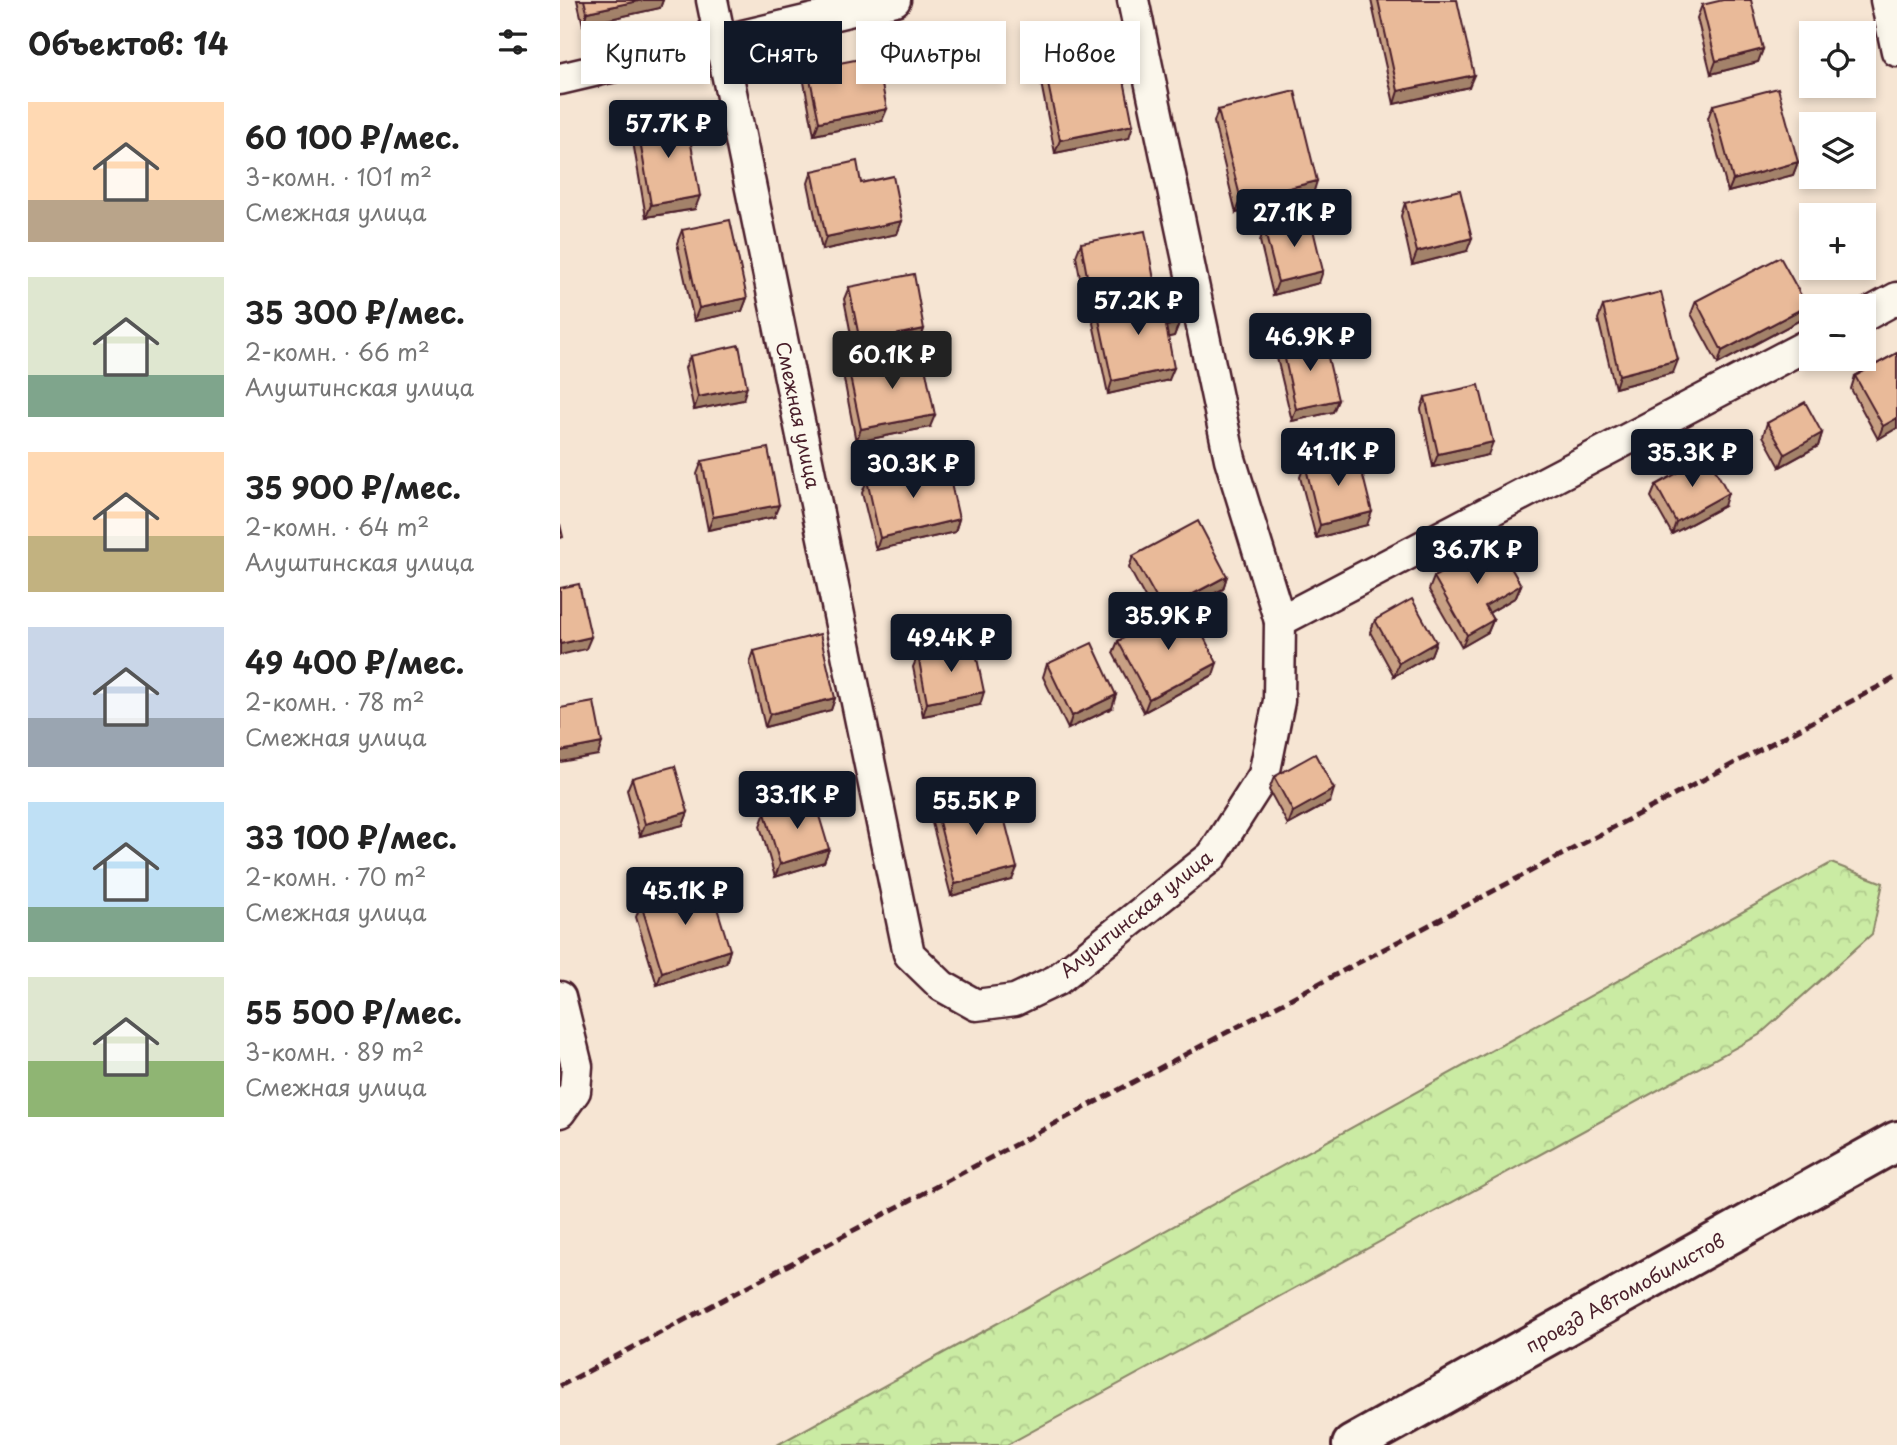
<!DOCTYPE html>
<html lang="ru">
<head>
<meta charset="utf-8">
<style>
	body { margin:0; font-family:"Playpen Sans",sans-serif; background:#f6f6f6; color:#222; height:100vh; display:flex; flex-direction:column; font-size:26px; white-space:nowrap }
	* { box-sizing:border-box; margin:0 }
	p { font-size:23px; color:#767676 }
	.icon { flex:none; width:38px; height:38px; fill:none; stroke:currentColor; stroke-width:2; stroke-linecap:round; stroke-linejoin:round }
	.map { position:relative; flex:1; overflow:hidden }
	.details { display:flex; flex-direction:column; background:#fff; width:560px }
	.details>* { flex:none }
	.top-card { position:absolute; left:21px; top:21px; width:665px; height:63px; display:flex; gap:14px }
	.tools { position:absolute; left:1239px; top:21px; display:grid; gap:14px }
	.tools a { display:grid; place-items:center; width:77px; height:77px; border-radius:0px; background:#fff; box-shadow:0 4px 10px #0003; font-size:35px }
	.price { position:absolute; translate:-50% -60px; padding:0 16px; border-radius:7px; background:#111827; color:#fff; font-size:23px; line-height:46px; filter:drop-shadow(0 2px 4px #0008) }
	.price::after { content:''; position:absolute; left:50%; top:42px; width:21px; height:16px; margin-left:-10px; background:inherit; clip-path:polygon(0 0,100% 0,50% 100%) }
	.price.on { background:#222; color:#fff }
	ul { padding:0; list-style:none }
	li { display:flex; align-items:center; gap:21px; height:175px; padding:0 28px }
	li span { display:grid; place-items:center; flex:none; width:196px; height:140px; border-radius:0px; color:#555 }
	li>.icon { margin-inline-start:auto }
	span .icon { width:84px; height:84px; fill:#fffc; stroke-width:1 }
	li b { font-size:30px }
	h2 { display:flex; justify-content:space-between; align-items:center; height:84px; padding:0 28px; font-size:30px }
	.tag { padding:0 24px; border-radius:0px; background:#fff; box-shadow:0 4px 10px #0003; font-size:24px; line-height:63px }
	.tag.on { background:#111827; color:#fff }
	main { display:flex; flex:1; min-height:0 }
	.map>svg:first-child { display:block }
	.forest { fill:url(#forest-crowns); stroke:#8a8567; stroke-width:2 }
	.lines { fill:none; stroke-linecap:round; stroke-linejoin:round }
	.street-casing { stroke:#4a1f2b; stroke-width:35 }
	.secondary-casing { stroke:#4a1f2b; stroke-width:44 }
	.street { stroke:#fbf7ec; stroke-width:30 }
	.secondary { stroke:#fbf7ec; stroke-width:38 }
	.rail { stroke:#4a1f2b; stroke-width:5; stroke-dasharray:10 5; stroke-linecap:butt }
	.wall { fill:#c8a084; stroke:#4a1f2b; stroke-width:2 }
	.shaded-wall { fill:#a3826b; stroke:#4a1f2b; stroke-width:2 }
	.building { fill:#e9ba99; stroke:#4a1f2b; stroke-width:2 }
	.labels { text-anchor:middle; stroke-width:7; stroke-linejoin:round; paint-order:stroke }
	.street-label { font-size:19px; fill:#4a1f2b; stroke:#fbf7ec }
</style>
</head>
<body>
<main>
<section class="details">
<h2>Объектов: 14<svg class="icon" aria-label="filters" viewBox="0 0 24 24"><path d="M4 7h16M4 17h16"/><circle cx="9" cy="7" r="2"/><circle cx="15" cy="17" r="2"/></svg></h2>
<ul>
<li><span style="background:linear-gradient(#ffd9b3 70%,#b9a48a 0)"><svg class="icon" aria-label="home" viewBox="0 0 24 24"><path d="M3 11l9-7 9 7M6 9v11h12V9"/></svg></span><div><b>60 100 ₽/мес.</b><p>3-комн. · 101 m²</p><p>Смежная улица</p></div></li>
<li><span style="background:linear-gradient(#dfe7d0 70%,#7fa58c 0)"><svg class="icon" aria-label="home" viewBox="0 0 24 24"><path d="M3 11l9-7 9 7M6 9v11h12V9"/></svg></span><div><b>35 300 ₽/мес.</b><p>2-комн. · 66 m²</p><p>Алуштинская улица</p></div></li>
<li><span style="background:linear-gradient(#ffd9b3 60%,#c2b280 0)"><svg class="icon" aria-label="home" viewBox="0 0 24 24"><path d="M3 11l9-7 9 7M6 9v11h12V9"/></svg></span><div><b>35 900 ₽/мес.</b><p>2-комн. · 64 m²</p><p>Алуштинская улица</p></div></li>
<li><span style="background:linear-gradient(#c9d6e8 65%,#9aa5b1 0)"><svg class="icon" aria-label="home" viewBox="0 0 24 24"><path d="M3 11l9-7 9 7M6 9v11h12V9"/></svg></span><div><b>49 400 ₽/мес.</b><p>2-комн. · 78 m²</p><p>Смежная улица</p></div></li>
<li><span style="background:linear-gradient(#bfe0f5 75%,#7fa58c 0)"><svg class="icon" aria-label="home" viewBox="0 0 24 24"><path d="M3 11l9-7 9 7M6 9v11h12V9"/></svg></span><div><b>33 100 ₽/мес.</b><p>2-комн. · 70 m²</p><p>Смежная улица</p></div></li>
<li><span style="background:linear-gradient(#dfe7d0 60%,#8fb573 0)"><svg class="icon" aria-label="home" viewBox="0 0 24 24"><path d="M3 11l9-7 9 7M6 9v11h12V9"/></svg></span><div><b>55 500 ₽/мес.</b><p>3-комн. · 89 m²</p><p>Смежная улица</p></div></li>
</ul>
</section>
<div class="map">
<svg width="1337" height="1445" viewBox="0 0 1337 1445">
	<defs>
		<pattern id="forest-crowns" width="20" height="18" patternUnits="userSpaceOnUse" patternTransform="scale(1.75)"><rect width="20" height="18" fill="#caeba3"/><path d="M2 6a3 3 0 1 1 6 0M12 15a3 3 0 1 1 6 0" fill="none" stroke="#afc98c"/></pattern>
	</defs>
	<rect width="100%" height="100%" fill="#f6e5d3"/>
	<filter id="ink" filterUnits="userSpaceOnUse"><feTurbulence type="fractalNoise" baseFrequency=".0143" numOctaves="2"/><feDisplacementMap in="SourceGraphic" scale="14" xChannelSelector="R" yChannelSelector="G"/><feConvolveMatrix kernelMatrix="1 2 1 2 8 2 1 2 1" color-interpolation-filters="sRGB"/></filter>
	<g filter="url(#ink)">
		<!-- forest -->
		<polygon class="forest" points="1271,863 1323,883 1312,934 1199,1035 447,1445 217,1445"/>
		<g class="lines">
			<defs>
				<g id="street">
					<polyline points="152,0 349,954 382,986 416,1005 455,1000 497,980 652,856 704,775 719,701 720,621 1251,343"/>
					<polyline points="573,0 670,459 720,621"/>
					<polyline points="1326,0 1337,51"/>
					<polyline points="0,79 335,0"/>
					<polyline points="1304,316 1337,298"/>
					<polyline points="0,997 17,1066 15,1091 0,1112"/>
				</g>
				<polyline id="secondary" points="792,1445 1337,1141"/>
			</defs>
			<!-- street casing -->
			<use href="#street" class="street-casing"/>
			<!-- secondary casing -->
			<use href="#secondary" class="secondary-casing"/>
			<!-- street -->
			<use href="#street" class="street"/>
			<!-- secondary -->
			<use href="#secondary" class="secondary"/>
			<!-- rail -->
			<polyline class="rail" points="0,1386 1337,677"/>
		</g>
		<!-- wall -->
		<g class="wall">
			<polygon points="17,0 103,0 100,8 23,25"/>
			<polygon points="811,0 897,0 909,87 834,104"/>
			<polygon points="1142,5 1203,49 1198,62 1151,74 1137,18"/>
			<polygon points="248,69 322,121 254,135 244,82"/>
			<polygon points="485,70 569,138 495,153 481,83"/>
			<polygon points="1153,105 1238,162 1233,175 1168,192 1148,118"/>
			<polygon points="658,110 753,194 676,213 654,122"/>
			<polygon points="77,124 135,209 86,217 72,136"/>
			<polygon points="252,171 301,183 342,221 337,234 262,250 248,183"/>
			<polygon points="845,203 907,251 852,265 841,216"/>
			<polygon points="704,228 759,283 713,295 700,241"/>
			<polygon points="122,230 187,298 182,311 134,321 117,243"/>
			<polygon points="521,243 591,298 526,310 516,256"/>
			<polygon points="289,287 364,329 360,341 295,355 284,299"/>
			<polygon points="1136,301 1247,306 1242,319 1158,364 1131,314"/>
			<polygon points="1043,306 1113,373 1055,388 1038,319"/>
			<polygon points="537,310 619,323 614,336 608,337 609,380 548,394 533,323"/>
			<polygon points="722,345 778,400 773,412 732,421 717,358"/>
			<polygon points="1337,353 1337,428 1318,439 1291,389 1295,376"/>
			<polygon points="130,356 183,400 134,410 125,368"/>
			<polygon points="288,367 370,427 296,442 284,379"/>
			<polygon points="865,397 928,455 873,467 861,409"/>
			<polygon points="1207,423 1262,433 1258,446 1220,467 1203,436"/>
			<polygon points="142,461 214,517 148,530 137,474"/>
			<polygon points="745,464 807,525 756,538 740,477"/>
			<polygon points="307,480 399,519 395,532 316,550 302,493"/>
			<polygon points="1096,485 1164,506 1112,534 1091,497"/>
			<polygon points="573,556 667,576 663,589 628,607 653,675 584,712 553,653 558,641 597,620 569,568"/>
			<polygon points="874,577 961,585 956,597 929,613 933,620 928,632 902,647 869,590"/>
			<polygon points="815,620 876,642 871,655 834,676 810,632"/>
			<polygon points="194,651 275,698 271,710 205,727 190,663"/>
			<polygon points="358,655 420,705 363,716 353,667"/>
			<polygon points="487,664 552,708 508,729 483,677"/>
			<polygon points="714,777 770,802 728,825 709,790"/>
			<polygon points="72,778 128,812 123,825 80,836 67,790"/>
			<polygon points="375,806 452,880 391,896 371,819"/>
			<polygon points="205,813 269,849 264,862 215,877 200,826"/>
			<polygon points="81,904 170,950 166,963 97,985 76,917"/>
		</g>
		<!-- shaded-wall -->
		<g class="shaded-wall">
			<polygon points="83,0 103,0 100,8 23,25 27,12"/>
			<polygon points="1203,49 1198,62 1151,74 1156,61"/>
			<polygon points="914,75 909,87 834,104 838,91"/>
			<polygon points="327,109 322,121 254,135 259,122"/>
			<polygon points="573,125 569,138 495,153 500,140"/>
			<polygon points="1238,162 1233,175 1168,192 1173,180"/>
			<polygon points="757,181 753,194 676,213 681,200"/>
			<polygon points="140,196 135,209 86,217 91,205"/>
			<polygon points="342,221 337,234 262,250 266,237"/>
			<polygon points="912,238 907,251 852,265 857,252"/>
			<polygon points="763,271 759,283 713,295 718,282"/>
			<polygon points="595,285 591,298 526,310 531,298"/>
			<polygon points="187,298 182,311 134,321 139,308"/>
			<polygon points="1247,306 1242,319 1158,364 1162,351"/>
			<polygon points="619,323 614,336 601,339 606,326"/>
			<polygon points="364,329 360,341 295,355 300,342"/>
			<polygon points="1118,360 1113,373 1055,388 1059,375"/>
			<polygon points="614,368 609,380 548,394 552,381"/>
			<polygon points="187,387 183,400 134,410 138,397"/>
			<polygon points="778,400 773,412 732,421 736,409"/>
			<polygon points="375,415 370,427 296,442 301,429"/>
			<polygon points="1337,418 1337,428 1318,439 1323,426"/>
			<polygon points="1262,433 1258,446 1220,467 1225,454"/>
			<polygon points="933,442 928,455 873,467 878,454"/>
			<polygon points="1168,493 1164,506 1112,534 1116,522"/>
			<polygon points="219,505 214,517 148,530 153,517"/>
			<polygon points="812,512 807,525 756,538 760,525"/>
			<polygon points="399,519 395,532 316,550 320,538"/>
			<polygon points="667,576 663,589 598,623 603,610"/>
			<polygon points="961,585 956,597 920,618 925,606"/>
			<polygon points="933,620 928,632 902,647 907,635"/>
			<polygon points="31,637 26,649 0,655 0,644"/>
			<polygon points="876,642 871,655 834,676 839,663"/>
			<polygon points="657,663 653,675 584,712 589,699"/>
			<polygon points="424,692 420,705 363,716 367,703"/>
			<polygon points="556,695 552,708 508,729 512,716"/>
			<polygon points="275,698 271,710 205,727 210,714"/>
			<polygon points="42,743 38,755 0,762 0,751"/>
			<polygon points="774,789 770,802 728,825 733,812"/>
			<polygon points="128,812 123,825 80,836 85,824"/>
			<polygon points="269,849 264,862 215,877 220,864"/>
			<polygon points="457,868 452,880 391,896 395,884"/>
			<polygon points="170,950 166,963 97,985 102,972"/>
		</g>
		<!-- building -->
		<g class="building">
			<polygon points="24,0 83,0 27,12"/>
			<polygon points="818,0 897,0 914,75 838,91"/>
			<polygon points="1163,0 1191,0 1203,49 1156,61 1142,5"/>
			<polygon points="559,55 573,125 500,140 485,70"/>
			<polygon points="316,56 327,109 259,122 248,69"/>
			<polygon points="1218,88 1238,162 1173,180 1153,105"/>
			<polygon points="735,91 757,181 681,200 658,110"/>
			<polygon points="126,115 140,196 91,205 77,124"/>
			<polygon points="297,161 301,183 333,176 342,221 266,237 252,171"/>
			<polygon points="900,190 912,238 857,252 845,203"/>
			<polygon points="750,217 763,271 718,282 704,228"/>
			<polygon points="170,220 187,298 139,308 122,230"/>
			<polygon points="585,231 595,285 531,298 521,243"/>
			<polygon points="1220,257 1247,306 1162,351 1136,301"/>
			<polygon points="354,274 364,329 300,342 289,287"/>
			<polygon points="1101,292 1118,360 1059,375 1043,306"/>
			<polygon points="613,294 619,323 606,326 614,368 552,381 537,310"/>
			<polygon points="763,336 778,400 736,409 722,345"/>
			<polygon points="179,345 187,387 138,397 130,356"/>
			<polygon points="362,352 375,415 301,429 288,367"/>
			<polygon points="1337,353 1337,418 1323,426 1295,376"/>
			<polygon points="919,385 933,442 878,454 865,397"/>
			<polygon points="1245,402 1262,433 1225,454 1207,423"/>
			<polygon points="208,448 219,505 153,517 142,461"/>
			<polygon points="797,452 812,512 760,525 745,464"/>
			<polygon points="1148,456 1168,493 1116,522 1096,485"/>
			<polygon points="386,461 399,519 320,538 307,480"/>
			<polygon points="638,521 667,576 603,610 573,556"/>
			<polygon points="0,524 3,537 0,538"/>
			<polygon points="936,542 961,585 925,606 933,620 907,635 874,577"/>
			<polygon points="19,584 31,637 0,644 0,588"/>
			<polygon points="852,599 876,642 839,663 815,620"/>
			<polygon points="627,604 657,663 589,699 558,641"/>
			<polygon points="260,634 275,698 210,714 194,651"/>
			<polygon points="532,643 556,695 512,716 487,664"/>
			<polygon points="414,644 424,692 367,703 358,655"/>
			<polygon points="34,702 42,743 0,751 0,708"/>
			<polygon points="755,754 774,789 733,812 714,777"/>
			<polygon points="115,766 128,812 85,824 72,778"/>
			<polygon points="437,790 457,868 395,884 375,806"/>
			<polygon points="254,799 269,849 220,864 205,813"/>
			<polygon points="149,882 170,950 102,972 81,904"/>
		</g>
	</g>
	<g class="labels">
		<!-- street labels -->
		<g class="street-label">
			<text transform="translate(238 415) rotate(78)" y="7">Смежная улица</text>
			<text transform="translate(576 914) rotate(-39)" y="7">Алуштинская улица</text>
			<text transform="translate(1065 1293) rotate(-29)" y="7">проезд Автомобилистов</text>
		</g>
	</g>
</svg>
<div class="tools">
<a><svg class="icon" aria-label="locate" viewBox="0 0 24 24"><circle cx="12" cy="12" r="6"/><path d="M12 2v4M12 18v4M2 12h4M18 12h4"/></svg></a>
<a><svg class="icon" aria-label="layers" viewBox="0 0 24 24"><path d="M12 4l9 5-9 5-9-5zM3 14l9 5 9-5"/></svg></a>
<a>+</a>
<a>−</a>
</div>
<b class="price" style="left:108px;top:160px">57.7K ₽</b>
<b class="price" style="left:734px;top:249px">27.1K ₽</b>
<b class="price" style="left:578px;top:337px">57.2K ₽</b>
<b class="price" style="left:750px;top:373px">46.9K ₽</b>
<b class="price on" style="left:332px;top:391px">60.1K ₽</b>
<b class="price" style="left:778px;top:488px">41.1K ₽</b>
<b class="price" style="left:1132px;top:489px">35.3K ₽</b>
<b class="price" style="left:353px;top:500px">30.3K ₽</b>
<b class="price" style="left:917px;top:586px">36.7K ₽</b>
<b class="price" style="left:608px;top:652px">35.9K ₽</b>
<b class="price" style="left:391px;top:674px">49.4K ₽</b>
<b class="price" style="left:237px;top:831px">33.1K ₽</b>
<b class="price" style="left:416px;top:837px">55.5K ₽</b>
<b class="price" style="left:125px;top:927px">45.1K ₽</b>
<div class="top-card">
<a class="tag">Купить</a>
<a class="tag on">Снять</a>
<a class="tag">Фильтры</a>
<a class="tag">Новое</a>
</div>
</div>
</main>
</body>
</html>
